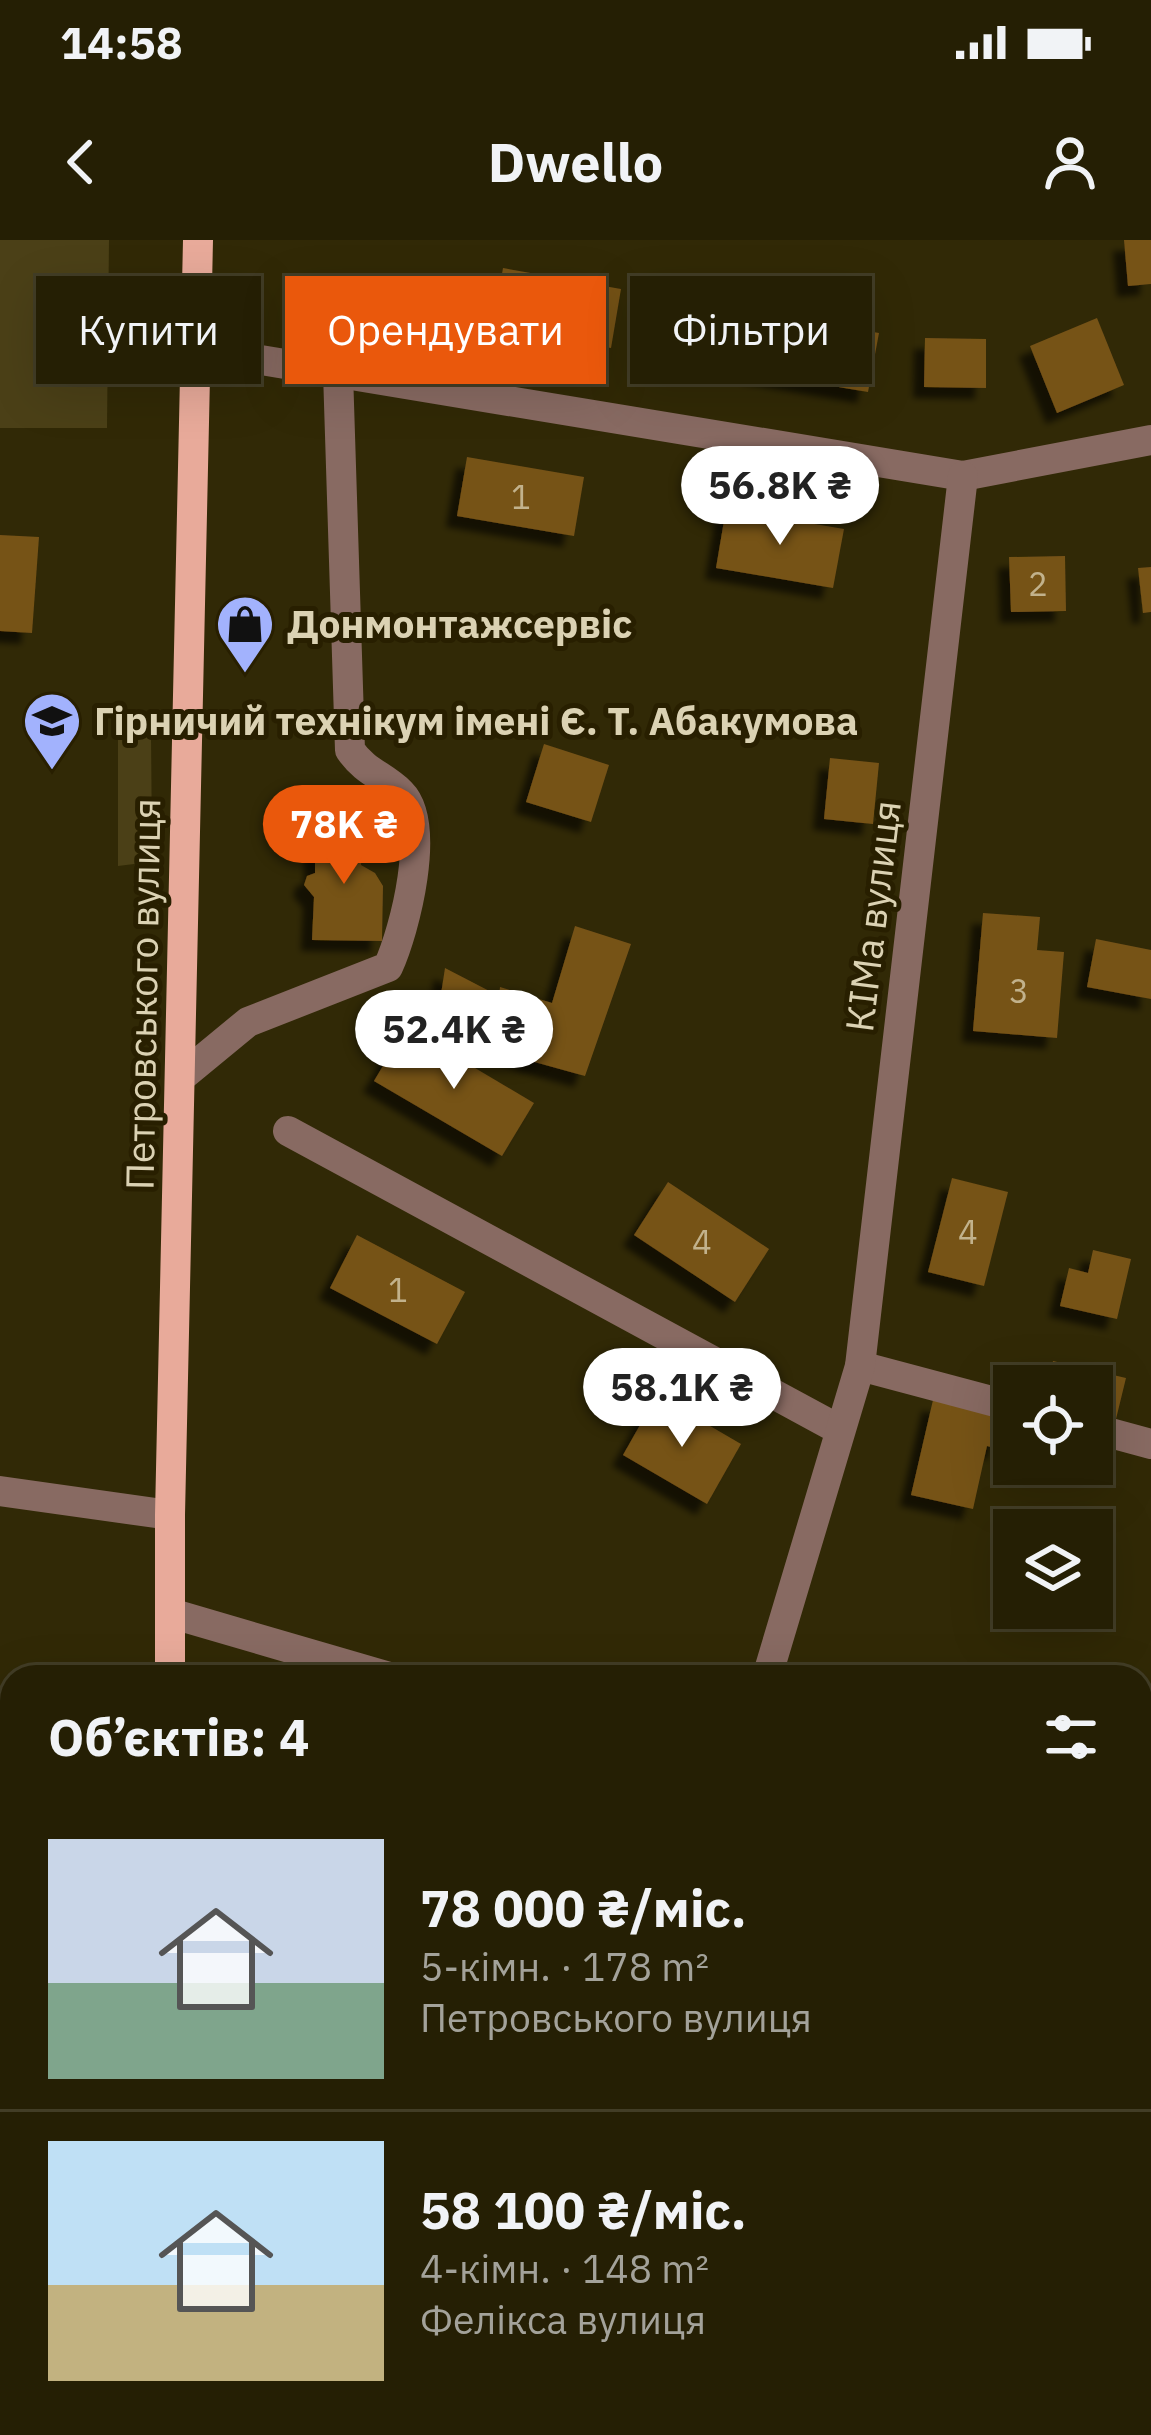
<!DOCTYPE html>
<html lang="uk">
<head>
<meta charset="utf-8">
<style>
	body { margin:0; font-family:"IBM Plex Sans",sans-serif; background:#312c13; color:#f1f3f6; height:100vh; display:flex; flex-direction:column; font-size:45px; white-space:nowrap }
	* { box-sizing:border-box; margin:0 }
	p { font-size:39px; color:#a3a29a }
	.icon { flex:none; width:66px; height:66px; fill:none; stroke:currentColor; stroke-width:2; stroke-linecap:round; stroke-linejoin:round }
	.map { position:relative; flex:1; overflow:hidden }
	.panel { position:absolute; left:0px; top:1425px; width:1152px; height:771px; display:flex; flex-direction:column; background:#251f04; border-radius:36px 36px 0 0; box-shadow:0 12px 48px #0002,0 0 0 3px #423d26 }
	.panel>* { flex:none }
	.banner { position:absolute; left:36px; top:36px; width:1080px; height:108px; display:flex; gap:24px }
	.controls { position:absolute; left:993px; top:1125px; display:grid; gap:24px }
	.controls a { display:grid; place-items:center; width:120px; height:120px; border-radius:0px; background:#251f04; box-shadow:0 12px 48px #0002,0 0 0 3px #423d26; font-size:60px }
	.price { position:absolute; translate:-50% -102px; padding:0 27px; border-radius:42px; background:#fff; color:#222; font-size:39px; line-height:78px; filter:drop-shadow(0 3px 6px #0008) }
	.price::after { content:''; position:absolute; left:50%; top:72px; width:36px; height:27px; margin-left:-18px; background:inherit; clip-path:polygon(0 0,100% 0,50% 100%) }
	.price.selected { background:#ea580c; color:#fff }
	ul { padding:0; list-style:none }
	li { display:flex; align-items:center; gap:36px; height:300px; padding:0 48px }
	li+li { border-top:3px solid #423d26 }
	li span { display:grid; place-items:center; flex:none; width:336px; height:240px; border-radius:0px; color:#555 }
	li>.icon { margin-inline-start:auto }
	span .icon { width:144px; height:144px; fill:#fffc; stroke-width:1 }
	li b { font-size:51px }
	h2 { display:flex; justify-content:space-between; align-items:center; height:144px; padding:0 48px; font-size:51px }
	.pill { padding:0 42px; border-radius:0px; background:#251f04; box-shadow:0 12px 48px #0002,0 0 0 3px #423d26; font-size:42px; line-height:108px }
	.pill.selected { background:#ea580c; color:#fff }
	.status { display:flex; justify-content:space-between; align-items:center; height:84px; padding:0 60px; background:#251f04; direction:ltr }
	.status svg { height:33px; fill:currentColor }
	header { display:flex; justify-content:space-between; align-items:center; height:156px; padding:0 48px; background:#251f04; font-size:54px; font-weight:700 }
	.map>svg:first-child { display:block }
	.green { fill:#4b4017 }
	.water { fill:#276741; stroke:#5d8763; stroke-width:3 }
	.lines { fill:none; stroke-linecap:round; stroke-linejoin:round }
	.stream { stroke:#5d8763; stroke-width:10 }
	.building { fill:#765219; filter:url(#shadow) }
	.minor { stroke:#886a62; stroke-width:30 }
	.major { stroke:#e8aa9a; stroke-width:30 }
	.labels { text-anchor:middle; stroke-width:10; stroke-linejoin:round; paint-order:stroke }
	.number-label { font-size:33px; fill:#c2b28c }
	.poi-label { font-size:39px; font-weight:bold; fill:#dbd2b3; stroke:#281f00; text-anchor:start }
	.street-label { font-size:39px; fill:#dbd2b3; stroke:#281f00 }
</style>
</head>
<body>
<div class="status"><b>14:58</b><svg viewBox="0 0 49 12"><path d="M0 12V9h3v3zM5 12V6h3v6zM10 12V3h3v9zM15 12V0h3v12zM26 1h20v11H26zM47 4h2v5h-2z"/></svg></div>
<header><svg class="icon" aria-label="back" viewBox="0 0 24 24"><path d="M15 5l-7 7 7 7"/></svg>Dwello<svg class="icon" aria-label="person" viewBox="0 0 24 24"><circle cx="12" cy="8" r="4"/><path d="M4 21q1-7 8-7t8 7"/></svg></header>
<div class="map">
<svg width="1151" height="2195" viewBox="0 0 1151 2195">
	<defs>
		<filter id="shadow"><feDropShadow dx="-11" dy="11" stdDeviation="3" flood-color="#0009"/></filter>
	</defs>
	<rect width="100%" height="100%" fill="#312906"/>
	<!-- green -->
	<g class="green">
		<polygon points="0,0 109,0 107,188 0,188"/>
		<polygon points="118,477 145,482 151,492 152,607 142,623 118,626"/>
	</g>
	<!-- water -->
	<polygon class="water" points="12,2178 12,2184 158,2184 161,2195 0,2195 0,2185"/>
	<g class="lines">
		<!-- stream -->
		<g class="stream">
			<polyline points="555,2184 561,2195"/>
			<polyline points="1062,2184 1076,2195"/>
			<polyline points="972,2195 1014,2184"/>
		</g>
	</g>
	<!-- building -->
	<g class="building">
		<polygon points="1124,0 1151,0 1151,44 1128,46"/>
		<polygon points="503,28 621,49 611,108 493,88"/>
		<polygon points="761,73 879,93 868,152 751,132"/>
		<polygon points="1097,78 1124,145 1057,173 1030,106"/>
		<polygon points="925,98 986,99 986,148 924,147"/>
		<polygon points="467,217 584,237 574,296 457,276"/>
		<polygon points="726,269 844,289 833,348 716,328"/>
		<polygon points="0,295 39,297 32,393 0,391"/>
		<polygon points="1065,316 1066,371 1011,372 1009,317"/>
		<polygon points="1151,327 1151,372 1143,373 1138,328"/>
		<polygon points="544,504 609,525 591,582 526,562"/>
		<polygon points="830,518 879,523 873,584 824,579"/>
		<polygon points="315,583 363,583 361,625 375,633 383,646 382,701 312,700 314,657 304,645 307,636 315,633"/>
		<polygon points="983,673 1040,677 1037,710 1064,712 1057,798 973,791"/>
		<polygon points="575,686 631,704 585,836 531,821 438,774 445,728 499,756 500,747 552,763"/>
		<polygon points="1096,699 1151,710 1151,759 1087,747"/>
		<polygon points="406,787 534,863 502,916 374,841"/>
		<polygon points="952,938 1008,952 984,1046 928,1032"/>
		<polygon points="668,942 769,1009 735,1062 634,995"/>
		<polygon points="357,995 465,1052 437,1104 330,1048"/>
		<polygon points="1093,1010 1131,1019 1117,1079 1060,1066 1069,1028 1088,1033"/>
		<polygon points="1053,1121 1126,1138 1116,1179 1092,1174 1092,1146 1048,1146"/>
		<polygon points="657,1155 741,1204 707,1264 623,1215"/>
		<polygon points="933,1160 1006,1176 998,1209 987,1206 973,1269 911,1255"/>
		<polygon points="1140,1520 1151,1523 1151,1576 1140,1574"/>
		<polygon points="12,1958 12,1991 5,1989 0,1961"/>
		<polygon points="0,2054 6,2056 12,2071 12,2121 5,2138 0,2139"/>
	</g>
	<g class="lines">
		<!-- minor -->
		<g class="minor">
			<polyline points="194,109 963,236 1151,200"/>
			<path d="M180,838L248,782L388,727C405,690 432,584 401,553C383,535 366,533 350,510L338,132"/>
			<polyline points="288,891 840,1190"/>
			<polyline points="860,1126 1014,1167"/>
			<polyline points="1092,1188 1151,1204"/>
			<polyline points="0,1251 170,1275"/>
			<polyline points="170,1373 389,1437"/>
			<polyline points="767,1437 860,1126 963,236"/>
			<polyline points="1140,1648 1151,1651"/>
			<polyline points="0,1782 12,1781"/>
		</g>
		<!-- major -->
		<g class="major">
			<polyline points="170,1437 170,1275 198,0"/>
			<polyline points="268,2184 271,2195"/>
		</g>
	</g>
	<!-- icons -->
	<defs>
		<symbol id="shop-pin" viewBox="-11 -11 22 30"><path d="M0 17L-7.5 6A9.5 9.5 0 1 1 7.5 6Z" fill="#a2b2fd" stroke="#281f00"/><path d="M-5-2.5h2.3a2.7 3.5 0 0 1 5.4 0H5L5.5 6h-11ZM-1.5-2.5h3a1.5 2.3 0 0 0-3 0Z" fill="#111"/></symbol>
		<symbol id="university-pin" viewBox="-11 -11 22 30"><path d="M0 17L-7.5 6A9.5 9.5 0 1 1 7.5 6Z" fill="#a2b2fd" stroke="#281f00"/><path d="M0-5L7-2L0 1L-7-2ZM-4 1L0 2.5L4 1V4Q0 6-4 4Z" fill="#111"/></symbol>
	</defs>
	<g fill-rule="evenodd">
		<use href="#shop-pin" x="212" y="351" width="66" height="90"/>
		<use href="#university-pin" x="19" y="448" width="66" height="90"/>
	</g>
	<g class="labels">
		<!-- number labels -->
		<g class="number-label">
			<text x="521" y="269">1</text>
			<text x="1038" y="356">2</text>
			<text x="1019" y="763">3</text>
			<text x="968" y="1004">4</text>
			<text x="702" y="1014">4</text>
			<text x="398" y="1062">1</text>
		</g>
		<!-- poi labels -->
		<g class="poi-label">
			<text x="287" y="398">Донмонтажсервіс</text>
			<text x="94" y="495">Гірничий технікум імені Є. Т. Абакумова</text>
		</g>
		<!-- street labels -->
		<g class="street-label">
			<text transform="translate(873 676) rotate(-83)" y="14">КІМа вулиця</text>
			<text transform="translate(143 754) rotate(-89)" y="14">Петровського вулиця</text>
		</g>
	</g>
</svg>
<div class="controls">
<a><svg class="icon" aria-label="locate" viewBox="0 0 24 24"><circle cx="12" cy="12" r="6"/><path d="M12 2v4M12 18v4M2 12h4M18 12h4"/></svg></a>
<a><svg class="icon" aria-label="layers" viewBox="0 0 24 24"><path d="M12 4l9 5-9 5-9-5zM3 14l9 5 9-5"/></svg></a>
</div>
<b class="price" style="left:780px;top:308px">56.8K ₴</b>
<b class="price selected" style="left:344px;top:647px">78K ₴</b>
<b class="price" style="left:454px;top:852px">52.4K ₴</b>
<b class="price" style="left:682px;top:1210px">58.1K ₴</b>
<div class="banner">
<a class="pill">Купити</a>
<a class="pill selected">Орендувати</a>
<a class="pill">Фільтри</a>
</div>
<section class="panel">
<h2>Об’єктів: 4<svg class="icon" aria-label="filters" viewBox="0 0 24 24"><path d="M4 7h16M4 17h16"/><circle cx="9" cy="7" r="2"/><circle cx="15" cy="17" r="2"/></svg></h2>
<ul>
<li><span style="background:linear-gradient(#c9d6e8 60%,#7fa58c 0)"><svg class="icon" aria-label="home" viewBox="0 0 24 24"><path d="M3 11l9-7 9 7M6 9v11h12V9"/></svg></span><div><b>78 000 ₴/міс.</b><p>5-кімн. · 178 m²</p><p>Петровського вулиця</p></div></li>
<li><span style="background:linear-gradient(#bfe0f5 60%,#c2b280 0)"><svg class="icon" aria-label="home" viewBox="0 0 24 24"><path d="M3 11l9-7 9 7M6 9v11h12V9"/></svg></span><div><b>58 100 ₴/міс.</b><p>4-кімн. · 148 m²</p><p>Фелікса вулиця</p></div></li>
</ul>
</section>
</div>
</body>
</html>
